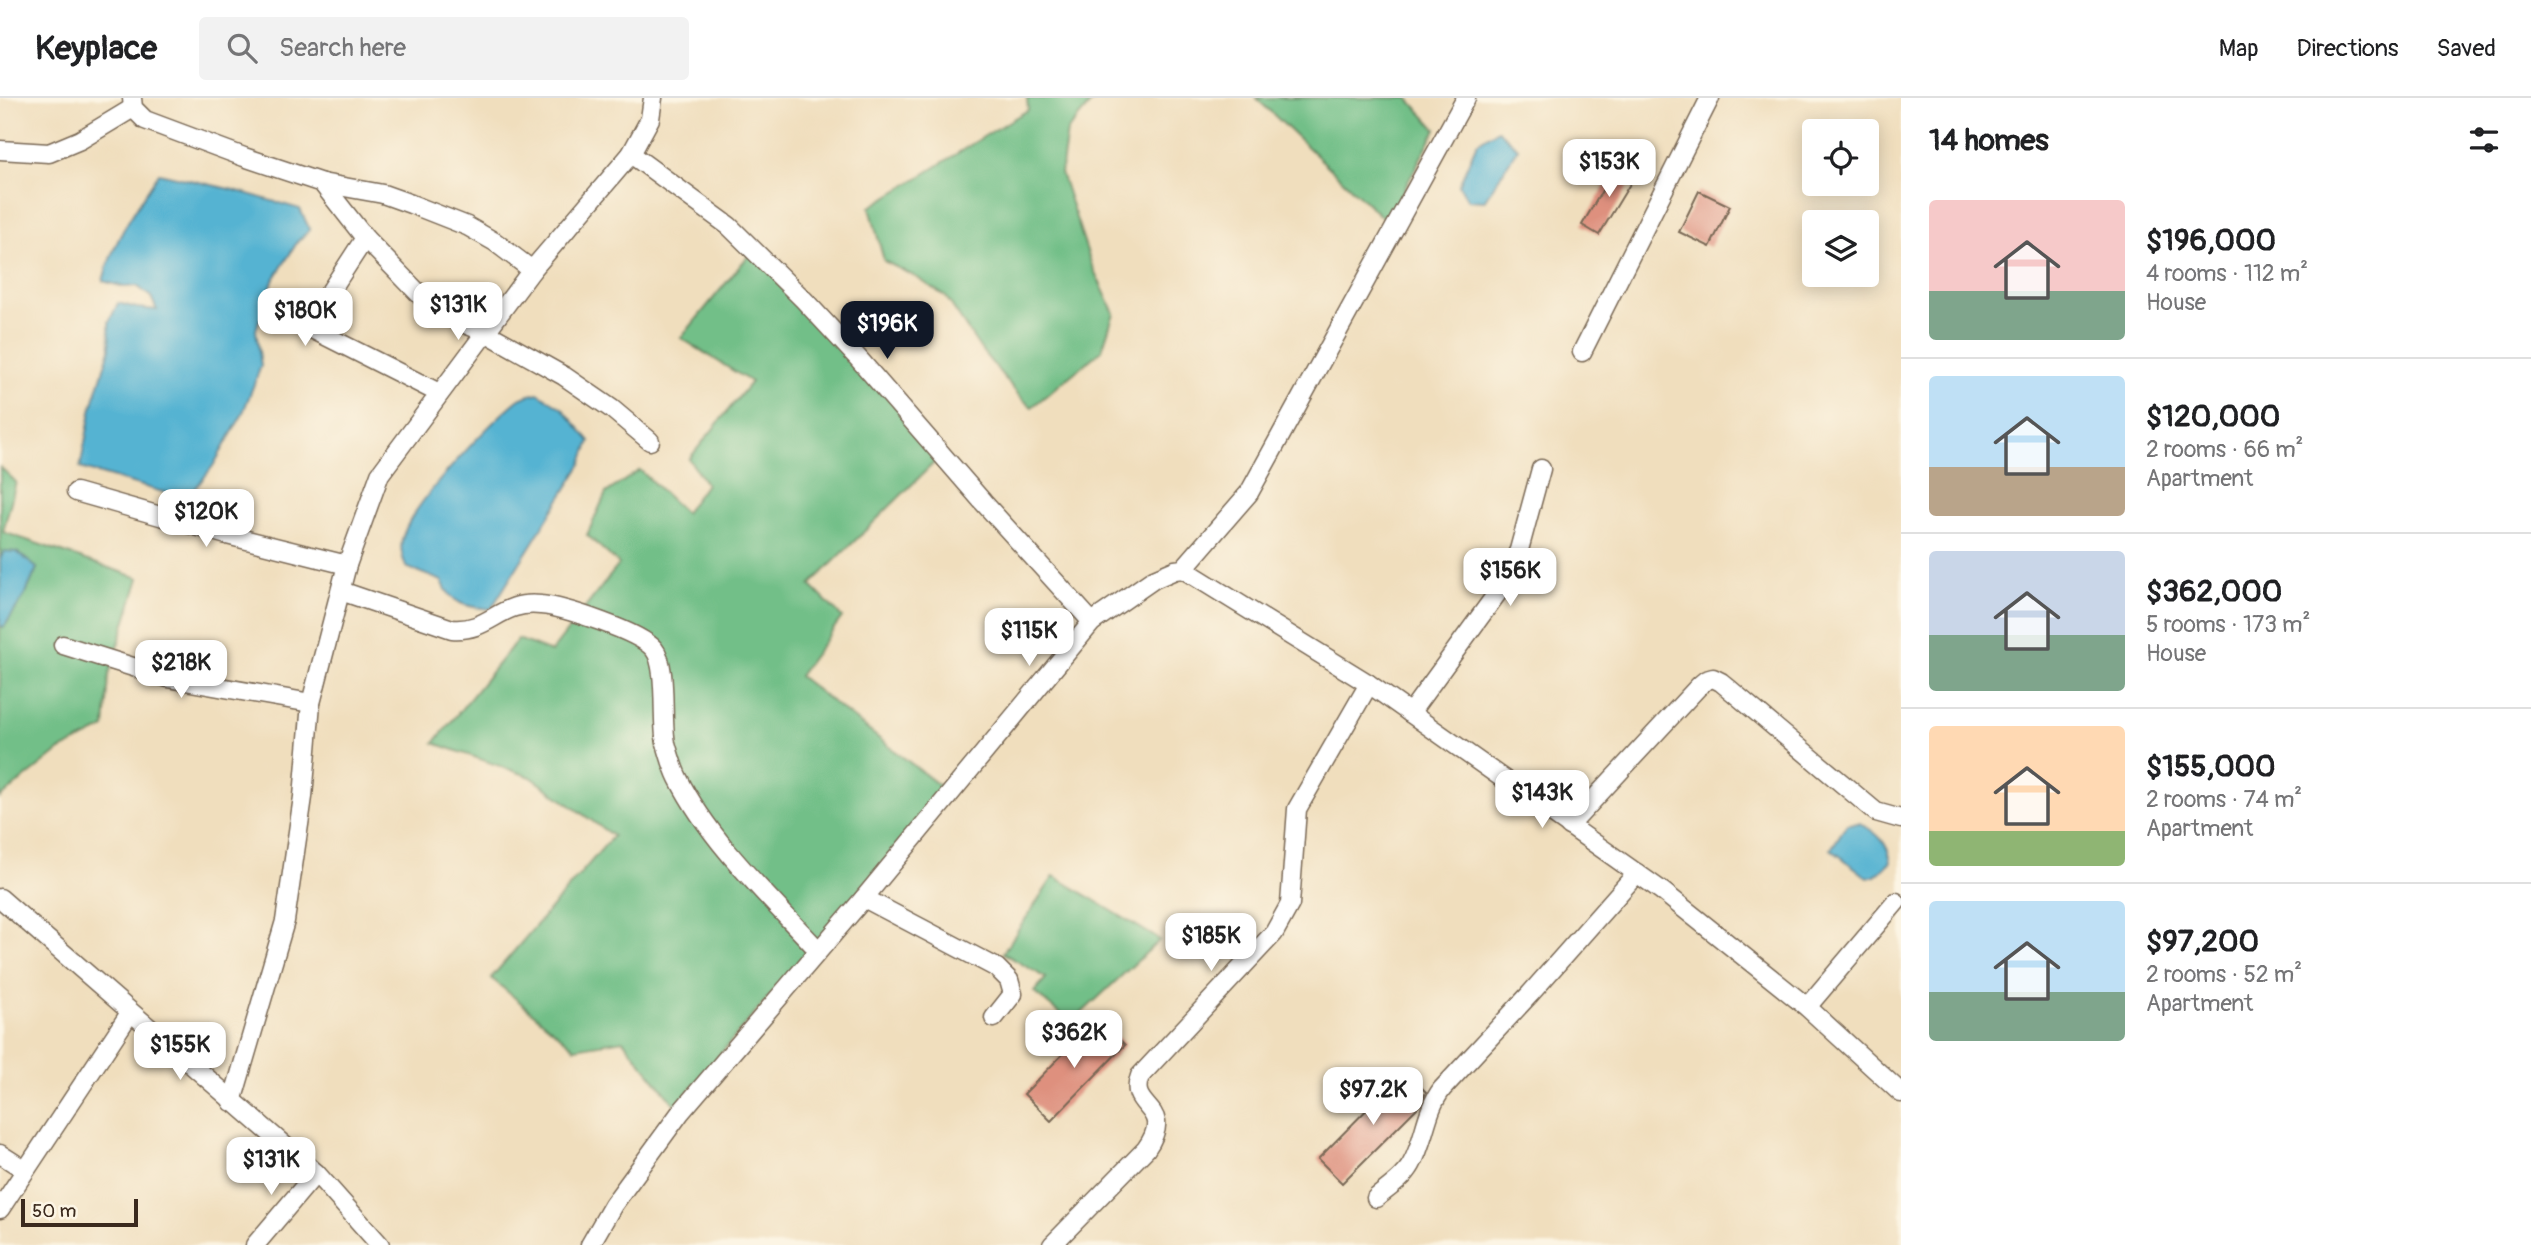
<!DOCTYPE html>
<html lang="en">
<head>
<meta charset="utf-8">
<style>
	body { margin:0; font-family:Pangolin,sans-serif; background:#f2f2f2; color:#202124; height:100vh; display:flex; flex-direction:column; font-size:26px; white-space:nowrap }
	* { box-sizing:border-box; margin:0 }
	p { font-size:23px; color:#757577 }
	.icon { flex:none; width:38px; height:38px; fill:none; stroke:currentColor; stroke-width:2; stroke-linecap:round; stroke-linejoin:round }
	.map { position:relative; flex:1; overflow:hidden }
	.sheet { display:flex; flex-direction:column; background:#fff; width:630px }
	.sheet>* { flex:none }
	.controls { position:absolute; left:1802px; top:21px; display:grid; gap:14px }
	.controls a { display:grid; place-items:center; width:77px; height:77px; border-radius:7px; background:#fff; box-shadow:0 4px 18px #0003; font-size:35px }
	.scale { position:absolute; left:21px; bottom:18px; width:117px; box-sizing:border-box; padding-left:7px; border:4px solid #3b2a1e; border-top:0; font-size:19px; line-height:24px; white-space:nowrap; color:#3b2a1e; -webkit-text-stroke:5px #fcf5e5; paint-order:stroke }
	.price { position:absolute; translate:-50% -60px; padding:0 16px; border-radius:14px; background:#fff; color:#222; font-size:23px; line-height:46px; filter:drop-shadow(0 2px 4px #0008) }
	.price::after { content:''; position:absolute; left:50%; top:42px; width:21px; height:16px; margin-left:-10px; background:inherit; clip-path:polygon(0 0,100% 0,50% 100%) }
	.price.current { background:#111827; color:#fff }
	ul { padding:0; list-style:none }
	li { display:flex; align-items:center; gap:21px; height:175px; padding:0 28px }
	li+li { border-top:2px solid #e0e0e0 }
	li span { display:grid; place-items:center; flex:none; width:196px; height:140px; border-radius:7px; color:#555 }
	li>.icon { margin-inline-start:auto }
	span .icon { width:84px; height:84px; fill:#fffc; stroke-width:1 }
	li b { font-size:30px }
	h2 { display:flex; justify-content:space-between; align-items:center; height:84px; padding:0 28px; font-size:30px }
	header { display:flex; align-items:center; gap:42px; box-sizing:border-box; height:98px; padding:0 35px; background:#fff; border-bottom:2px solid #e0e0e0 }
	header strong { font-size:33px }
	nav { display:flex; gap:38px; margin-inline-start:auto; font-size:24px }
	.search { width:490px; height:63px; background:#f2f2f2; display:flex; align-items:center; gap:18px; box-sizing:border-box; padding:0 24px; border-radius:7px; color:#757577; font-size:26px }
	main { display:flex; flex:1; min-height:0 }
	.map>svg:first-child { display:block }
	.forest { fill:#72bf88; stroke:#567453; stroke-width:2 }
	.water { fill:#54b3d2; stroke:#486e78; stroke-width:2 }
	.building { fill:#de907e }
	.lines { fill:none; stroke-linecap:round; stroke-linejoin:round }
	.minor-casing { stroke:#7a6956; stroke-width:21 }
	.minor { stroke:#fff; stroke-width:18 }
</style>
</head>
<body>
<header>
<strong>Keyplace</strong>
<div class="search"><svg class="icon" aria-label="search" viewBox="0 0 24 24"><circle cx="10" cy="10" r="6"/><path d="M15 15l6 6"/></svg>Search here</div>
<nav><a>Map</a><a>Directions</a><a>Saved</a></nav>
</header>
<main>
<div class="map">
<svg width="1901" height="1147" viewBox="0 0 1901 1147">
	<rect width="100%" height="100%" fill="#fcf5e5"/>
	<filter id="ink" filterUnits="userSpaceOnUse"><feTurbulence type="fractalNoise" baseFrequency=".0143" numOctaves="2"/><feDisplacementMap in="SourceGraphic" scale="14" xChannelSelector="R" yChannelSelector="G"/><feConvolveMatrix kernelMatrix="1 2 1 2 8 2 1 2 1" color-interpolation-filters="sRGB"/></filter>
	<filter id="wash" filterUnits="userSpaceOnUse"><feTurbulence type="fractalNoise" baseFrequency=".00686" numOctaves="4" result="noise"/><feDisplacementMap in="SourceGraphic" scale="28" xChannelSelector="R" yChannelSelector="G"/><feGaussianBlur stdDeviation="1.57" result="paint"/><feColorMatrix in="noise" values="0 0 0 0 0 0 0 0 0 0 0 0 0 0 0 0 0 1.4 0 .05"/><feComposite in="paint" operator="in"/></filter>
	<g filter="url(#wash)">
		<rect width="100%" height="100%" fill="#f0debd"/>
		<!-- forest -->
		<g class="forest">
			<path d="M1027,0H1099L1089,7L1067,33L1061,75L1092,168L1114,215L1102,252L1032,309L1022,301L982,253L946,199L916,179L884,163L870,109C924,78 974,43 1028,12Z"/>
			<polygon points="1256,0 1408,0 1436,31 1387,124"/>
			<polygon points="753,152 942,357 810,487 842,519 799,578 945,692 676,1008 623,942 575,950 491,880 613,738 531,679 434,645 518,541 551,554 619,466 587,437 606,395 640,372 685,415 706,386 689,361 751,284 681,240"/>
			<polygon points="0,369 16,384 3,434 139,480 109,577 105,630 60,652 0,700 0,528 4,529 26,495 37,470 5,453 0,461"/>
			<polygon points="1054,778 1160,842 1071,925 1034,894 1046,880 1003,855"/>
		</g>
		<!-- water -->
		<g class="water">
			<polygon points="1498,32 1518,50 1484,103 1468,102 1459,87 1477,45"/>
			<path d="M159,75L234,92L300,111L310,132L298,143L273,183L256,232L261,268L242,317L213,368L187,401L80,370L92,309L110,251L109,224L118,205L137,210L157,212L151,199L137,188L124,189L103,183C113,143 136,110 159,75Z"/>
			<path d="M538,295L562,310L590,343L581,367L491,511C467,509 451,507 442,483L406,469C401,456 399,446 405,433C417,401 490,325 518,302C524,298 531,297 538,295Z"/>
			<polygon points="4,453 17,454 37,470 26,495 4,529 0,528 0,461"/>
			<path d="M1860,725C1877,735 1888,744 1891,764L1875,778L1868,780L1831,751L1847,726Z"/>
		</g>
		<g id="blocks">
			<!-- building -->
			<g class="building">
				<polygon points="1617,67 1636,76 1599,137 1582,127"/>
				<polygon points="1699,93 1730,108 1710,149 1679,134"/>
				<polygon points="1098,920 1125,947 1051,1023 1024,996"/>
				<polygon points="1405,973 1426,994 1421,1006 1342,1085 1318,1061"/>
			</g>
		</g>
	</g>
	<g filter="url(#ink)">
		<use href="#blocks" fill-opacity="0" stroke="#7a6956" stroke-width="2"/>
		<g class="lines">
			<defs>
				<g id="minor">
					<polyline points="132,0 133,10 145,22 244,59 322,85 383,96 411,106 467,128 495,144 532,172"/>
					<polyline points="0,52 49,55 80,42 133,10"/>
					<polyline points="631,56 729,128 804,202 858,260 983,404 1092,524"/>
					<polyline points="322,85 365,140 427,204 455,222 485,234 564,278 612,311 650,343"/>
					<polyline points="365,140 311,223 312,231 439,295"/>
					<polyline points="1582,254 1710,0"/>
					<polyline points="76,394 227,437 347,467"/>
					<polyline points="1183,471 1369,586 1662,793 1807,909 1901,995"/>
					<path d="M341,493L452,531C491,534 499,502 541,507C564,509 640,534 654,551C668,568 661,622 666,645C669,656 673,670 678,680C710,744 770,800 818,852"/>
					<polyline points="63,547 168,580 311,605"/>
					<polyline points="1410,615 1501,490 1519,452 1541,371"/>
					<polyline points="1569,728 1700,587 1706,582 1713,580 1721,584 1876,714 1901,721"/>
					<polyline points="0,800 316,1075 380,1147"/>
					<polyline points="864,800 997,870 1009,882 1013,896 994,920"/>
					<polyline points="1807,909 1896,804"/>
					<polyline points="232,1004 285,823 303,699 311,605 347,467 380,376 532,172 631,56 650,21 653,0"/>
					<polyline points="0,1056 25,1072"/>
					<path d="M1376,1100C1388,1090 1403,1081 1411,1067C1425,1043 1425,1013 1442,991L1530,896L1637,775"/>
					<polyline points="0,1111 130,915"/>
					<polyline points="255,1147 316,1075"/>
					<polyline points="590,1147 613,1107 680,1015 864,800 1092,524 1154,481 1175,472 1183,471 1249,395 1466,0"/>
					<path d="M1052,1147L1146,1051C1177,1007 1126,1012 1140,978L1274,835L1290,806L1297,711L1369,586"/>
				</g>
			</defs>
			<!-- minor casing -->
			<use href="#minor" class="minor-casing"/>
			<!-- minor -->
			<use href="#minor" class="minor"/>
		</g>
	</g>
</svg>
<div class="controls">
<a><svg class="icon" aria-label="locate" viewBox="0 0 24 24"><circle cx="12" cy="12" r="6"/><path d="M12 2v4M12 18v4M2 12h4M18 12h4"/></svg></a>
<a><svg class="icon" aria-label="layers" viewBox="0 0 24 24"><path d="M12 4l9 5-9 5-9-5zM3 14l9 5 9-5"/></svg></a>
</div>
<div class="scale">50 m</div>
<b class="price" style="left:1609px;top:101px">$153K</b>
<b class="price" style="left:458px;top:244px">$131K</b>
<b class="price" style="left:305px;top:250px">$180K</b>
<b class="price current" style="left:887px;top:263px">$196K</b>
<b class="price" style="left:206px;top:451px">$120K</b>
<b class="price" style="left:1510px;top:510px">$156K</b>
<b class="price" style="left:1029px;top:570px">$115K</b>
<b class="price" style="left:181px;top:602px">$218K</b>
<b class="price" style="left:1542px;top:732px">$143K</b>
<b class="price" style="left:1211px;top:875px">$185K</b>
<b class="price" style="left:1074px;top:972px">$362K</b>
<b class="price" style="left:180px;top:984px">$155K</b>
<b class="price" style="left:1373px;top:1029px">$97.2K</b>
<b class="price" style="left:271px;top:1099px">$131K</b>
</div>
<section class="sheet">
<h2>14 homes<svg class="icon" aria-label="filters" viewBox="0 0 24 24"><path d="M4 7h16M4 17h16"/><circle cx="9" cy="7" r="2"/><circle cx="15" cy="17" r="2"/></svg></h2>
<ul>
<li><span style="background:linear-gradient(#f6c9c9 65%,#7fa58c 0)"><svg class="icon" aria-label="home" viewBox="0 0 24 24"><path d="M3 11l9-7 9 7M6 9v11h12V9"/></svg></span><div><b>$196,000</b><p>4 rooms · 112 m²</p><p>House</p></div></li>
<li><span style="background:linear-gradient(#bfe0f5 65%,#b9a48a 0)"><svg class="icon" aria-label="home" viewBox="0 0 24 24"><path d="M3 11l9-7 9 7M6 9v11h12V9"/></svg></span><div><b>$120,000</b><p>2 rooms · 66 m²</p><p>Apartment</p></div></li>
<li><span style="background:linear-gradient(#c9d6e8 60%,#7fa58c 0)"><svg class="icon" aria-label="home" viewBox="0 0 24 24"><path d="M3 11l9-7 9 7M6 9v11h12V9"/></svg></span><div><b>$362,000</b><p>5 rooms · 173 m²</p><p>House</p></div></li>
<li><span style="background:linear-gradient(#ffd9b3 75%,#8fb573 0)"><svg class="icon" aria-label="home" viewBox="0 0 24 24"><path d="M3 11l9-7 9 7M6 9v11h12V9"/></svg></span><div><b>$155,000</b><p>2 rooms · 74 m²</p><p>Apartment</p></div></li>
<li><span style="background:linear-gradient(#bfe0f5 65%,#7fa58c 0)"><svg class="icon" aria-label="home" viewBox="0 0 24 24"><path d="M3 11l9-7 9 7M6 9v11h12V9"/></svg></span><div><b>$97,200</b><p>2 rooms · 52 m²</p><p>Apartment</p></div></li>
</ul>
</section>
</main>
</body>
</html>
